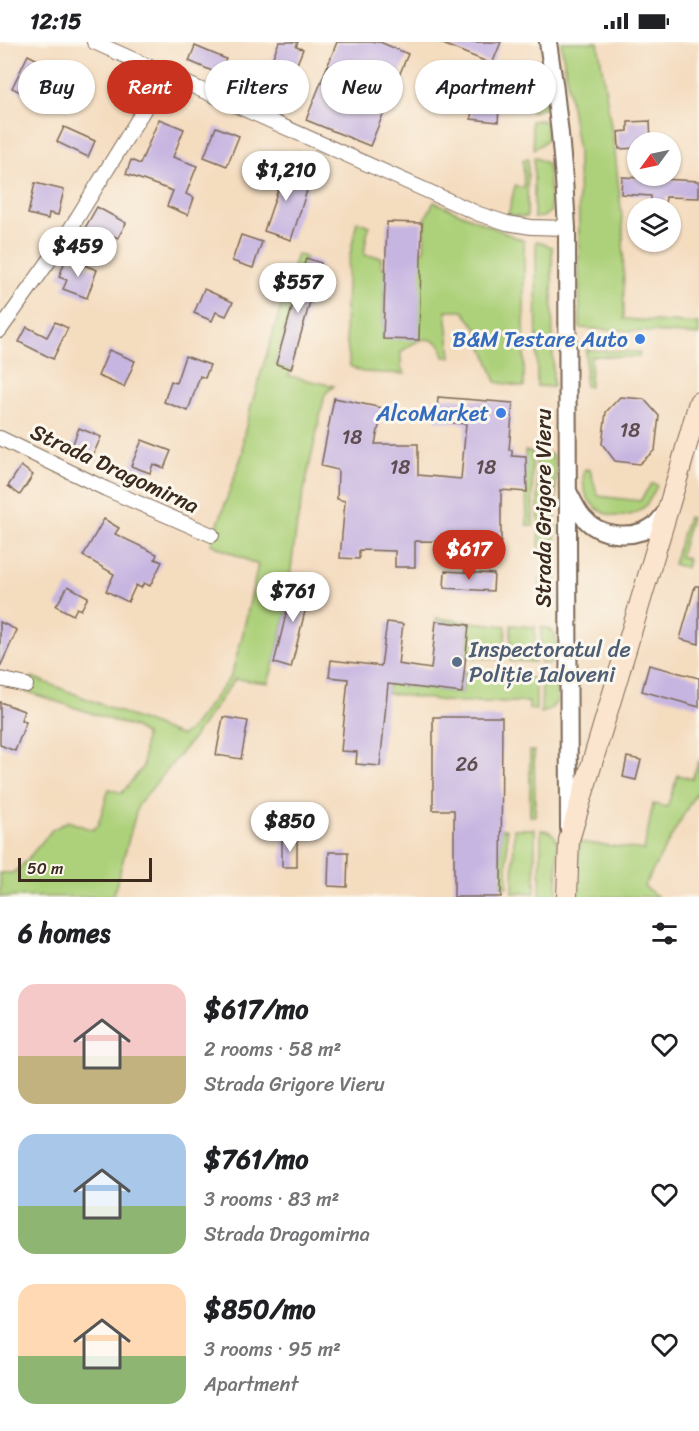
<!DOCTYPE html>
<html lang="en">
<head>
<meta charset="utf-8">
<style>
	body { margin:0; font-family:Sriracha,sans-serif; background:#f2f2f2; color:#202124; height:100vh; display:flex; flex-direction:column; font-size:22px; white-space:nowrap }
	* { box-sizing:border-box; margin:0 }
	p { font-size:20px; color:#757577 }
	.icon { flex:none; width:33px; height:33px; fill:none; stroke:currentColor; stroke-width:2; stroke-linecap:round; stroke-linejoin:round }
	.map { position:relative; height:855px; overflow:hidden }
	.sheet { display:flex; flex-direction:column; background:#fff; flex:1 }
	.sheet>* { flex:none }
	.top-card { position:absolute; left:18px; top:18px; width:663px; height:54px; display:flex; gap:12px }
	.needle { width:39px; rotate:237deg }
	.controls { position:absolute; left:627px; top:90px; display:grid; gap:12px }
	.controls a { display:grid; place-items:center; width:54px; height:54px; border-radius:50%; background:#fff; box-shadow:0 2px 4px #0004; font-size:30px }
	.scale { position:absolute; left:18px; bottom:15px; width:134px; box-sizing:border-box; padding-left:6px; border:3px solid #3b2a1e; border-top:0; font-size:16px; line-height:21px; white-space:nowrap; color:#3b2a1e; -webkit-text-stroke:4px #fbf7ec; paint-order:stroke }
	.price { position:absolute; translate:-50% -51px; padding:0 14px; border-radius:21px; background:#fff; color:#222; font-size:20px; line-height:39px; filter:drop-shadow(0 2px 3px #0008) }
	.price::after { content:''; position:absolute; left:50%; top:36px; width:18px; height:14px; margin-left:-9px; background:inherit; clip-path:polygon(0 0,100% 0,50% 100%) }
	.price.active { background:#c8321e; color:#fff }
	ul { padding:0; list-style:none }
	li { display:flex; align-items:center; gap:18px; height:150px; padding:0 18px }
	li span { display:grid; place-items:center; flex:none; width:168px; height:120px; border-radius:18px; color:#555 }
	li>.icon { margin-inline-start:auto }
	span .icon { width:72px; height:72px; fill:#fffc; stroke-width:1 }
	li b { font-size:26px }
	h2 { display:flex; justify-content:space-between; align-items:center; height:72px; padding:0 18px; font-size:26px }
	.tag { padding:0 21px; border-radius:27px; background:#fff; box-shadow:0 2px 4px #0004; font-size:21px; line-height:54px }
	.tag.active { background:#c8321e; color:#fff }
	.status { display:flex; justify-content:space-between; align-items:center; height:42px; padding:0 30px; background:#fff; direction:ltr }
	.status svg { height:16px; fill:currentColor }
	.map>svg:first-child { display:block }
	.green { fill:#add17a; stroke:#747e4c; stroke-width:1.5 }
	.building { fill:#c7b5e1 }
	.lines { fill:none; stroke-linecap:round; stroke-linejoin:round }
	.minor-casing { stroke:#7c6856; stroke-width:16 }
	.tertiary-casing { stroke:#7c6856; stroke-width:20 }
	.secondary-casing { stroke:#7c6856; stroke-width:22 }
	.minor { stroke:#fff; stroke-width:14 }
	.tertiary { stroke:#fff; stroke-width:16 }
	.secondary { stroke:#fce5cf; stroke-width:20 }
	.shop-dot { fill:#3f7fe0; stroke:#fbf7ec; stroke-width:2 }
	.service-dot { fill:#5c6f8a; stroke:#fbf7ec; stroke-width:2 }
	.labels { text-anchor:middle; stroke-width:6; stroke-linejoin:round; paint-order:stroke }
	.number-label { font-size:20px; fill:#5e4d4f }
	.shop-label { font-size:22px; fill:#366cbe; stroke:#fbf7ec; text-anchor:end }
	.street-label { font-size:22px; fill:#3b2a1e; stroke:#fbf7ec }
	.service-label { font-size:22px; fill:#4e5e75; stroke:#fbf7ec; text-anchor:start }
</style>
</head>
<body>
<div class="status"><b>12:15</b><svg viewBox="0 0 49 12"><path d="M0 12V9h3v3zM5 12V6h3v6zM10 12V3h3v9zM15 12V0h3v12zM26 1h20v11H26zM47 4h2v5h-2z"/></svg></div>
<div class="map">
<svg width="699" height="855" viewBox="0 0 699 855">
	<rect width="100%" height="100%" fill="#fbf7ec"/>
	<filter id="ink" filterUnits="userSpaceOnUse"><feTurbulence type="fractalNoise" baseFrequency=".0167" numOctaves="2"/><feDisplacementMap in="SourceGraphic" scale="12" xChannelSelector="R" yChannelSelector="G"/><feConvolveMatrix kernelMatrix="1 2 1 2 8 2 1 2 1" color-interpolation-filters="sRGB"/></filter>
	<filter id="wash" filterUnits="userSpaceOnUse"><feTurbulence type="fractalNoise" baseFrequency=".008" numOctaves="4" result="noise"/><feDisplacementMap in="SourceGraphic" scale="24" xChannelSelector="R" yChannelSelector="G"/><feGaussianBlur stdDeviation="1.35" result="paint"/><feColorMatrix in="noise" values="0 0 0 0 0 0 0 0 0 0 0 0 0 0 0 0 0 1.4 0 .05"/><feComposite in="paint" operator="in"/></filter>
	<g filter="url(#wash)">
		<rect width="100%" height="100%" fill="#f4dcbf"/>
		<!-- green -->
		<g class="green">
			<polygon points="561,0 598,0 615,110 623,186 624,277 699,282 699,293 580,286 578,110"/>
			<polygon points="528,47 537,47 543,50 545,65 540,68 531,70"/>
			<polygon points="541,78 546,80 547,97 542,102 534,107 531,79"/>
			<polygon points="534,115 548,122 551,169 543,175 534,176"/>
			<polygon points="528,117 527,175 508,173 515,144 524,146 523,118"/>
			<path d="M434,160L524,199V345L496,340L476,285L463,269H446L451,315H444L441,303C425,291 415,300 401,310V325L405,332L362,330L350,324L345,285L348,223L357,179L369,184L366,198L364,213L381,215V225H385L383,296L421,209H424L426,175Z"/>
			<polygon points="536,199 552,205 553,345 537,344"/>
			<polygon points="297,212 306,216 276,322 291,327 289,334 334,344 325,352 297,481 290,535 295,536 274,621 268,641 235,637 190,700 138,763 113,855 0,855 0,831 12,831 20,826 52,788 68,779 92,788 98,783 109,747 122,751 143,725 145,692 133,685 25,649 32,635 181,694 190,688 231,634 242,595 258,523 211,502 243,410 243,396 251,364"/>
			<polygon points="586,308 640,310 639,315 591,314 590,344 585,344"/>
			<polygon points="525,409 532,410 533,484 527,483"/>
			<path d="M536,410C553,410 554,412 556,428L555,514L540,513Z"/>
			<path d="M587,427L590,428L598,454L640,459L651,442H655L657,444C653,451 650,459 645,464C627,482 595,475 586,452C583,445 583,435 584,428Z"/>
			<polygon points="688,475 691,476 680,514 688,517 686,526 673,522"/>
			<polygon points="556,536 555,561 550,564 541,565 540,537"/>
			<polygon points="436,576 506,584 504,617 466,615 469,583 436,579"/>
			<polygon points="511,583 535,585 535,620 510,619"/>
			<polygon points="541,585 547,586 556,593 557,617 550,622 541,621"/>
			<polygon points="465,629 536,637 536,668 529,667 529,660 452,660 387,651 388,642 462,651"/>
			<path d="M542,638C559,638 557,643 557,659L550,668L541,671Z"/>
			<polygon points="530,709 534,709 535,774 530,774"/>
			<polygon points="699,718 699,745 644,844 658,855 576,855 576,830 580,800 644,808 653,762 667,765 678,733 692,737"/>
			<rect x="501" y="787" width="6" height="58"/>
			<polygon points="514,787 535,787 535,851 513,851"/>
			<path d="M541,788C548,788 553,790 556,797C559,804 557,844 557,855H540Z"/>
		</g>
		<g id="blocks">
			<!-- building -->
			<g class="building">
				<polygon points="279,0 298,0 296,5 303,7 293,32 270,22"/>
				<polygon points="337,0 380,0 408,12 370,104 306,78"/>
				<polygon points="438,0 501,0 492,22"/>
				<polygon points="195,4 226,17 219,32 189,19"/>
				<polygon points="28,13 50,24 49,26 73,36 60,64 37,53 35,57 12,46"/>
				<polygon points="473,52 500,54 498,80 471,77"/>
				<polygon points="159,77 184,87 173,115 197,124 186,152 194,156 188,173 167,164 173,149 126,132 131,118 140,122"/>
				<polygon points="650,79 651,100 638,100 638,106 619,107 618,90 628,89 628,80"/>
				<polygon points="64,85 95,99 88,115 57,100"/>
				<polygon points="216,85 239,94 227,124 204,115"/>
				<polygon points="273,124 311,136 291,198 264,189 279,145 267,142"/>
				<polygon points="622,135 699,139 699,156 666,155 665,162 651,161 651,154 621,152"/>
				<polygon points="35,141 64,148 58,173 49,171 48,177 28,172"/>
				<polygon points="97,165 126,181 118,196 103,189 100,194 85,186"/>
				<polygon points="387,180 422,181 419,298 383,297"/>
				<polygon points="241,193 262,200 253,226 232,219"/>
				<polygon points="66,216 97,228 87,256 63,247 67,238 59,235"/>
				<polygon points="306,216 321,221 291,327 276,322"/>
				<polygon points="204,247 233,260 226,274 216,270 212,279 194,271"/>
				<polygon points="55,280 68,286 53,317 19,300 27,285 47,295"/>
				<polygon points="109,308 135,319 124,345 98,334"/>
				<polygon points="185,314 210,323 205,336 200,334 188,369 164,360 171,339 176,341"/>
				<polygon points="438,355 513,361 509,408 512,408 512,414 526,415 527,450 501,448 501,500 415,499 415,525 395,525 395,509 359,508 359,517 340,516 345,459 337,457 338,428 321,424 334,356 383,366 375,402 418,402 418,433 461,437 466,382 436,379"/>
				<polygon points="620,355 644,357 659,374 655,408 639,422 615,419 602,402 606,370"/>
				<polygon points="79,386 101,395 93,413 72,404"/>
				<polygon points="142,398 171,409 164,426 153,422 150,431 131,424"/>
				<polygon points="21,424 33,433 20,453 8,444"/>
				<polygon points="104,477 119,486 115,492 157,512 155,517 162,520 150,544 144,541 141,546 136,543 128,560 106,549 114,532 83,514"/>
				<polygon points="445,529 494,532 493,549 444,546"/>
				<polygon points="295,536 312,541 291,626 274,621"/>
				<polygon points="68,544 88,555 81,568 77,566 73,573 56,564"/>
				<polygon points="695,544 699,544 699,602 680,597"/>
				<polygon points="436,579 469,583 462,651 388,642 380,724 356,722 357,710 341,709 348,637 329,635 331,618 381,624 387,580 403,582 398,622 431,627"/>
				<polygon points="0,580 17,588 0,625"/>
				<polygon points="649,623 699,636 699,665 642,649"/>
				<polygon points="0,660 24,669 21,678 26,680 15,709 0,703"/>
				<polygon points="223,675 248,679 241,717 216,713"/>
				<polygon points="433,675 502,675 501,855 454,855 454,768 433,768"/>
				<polygon points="627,715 641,718 636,738 623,735"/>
				<rect x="282" y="797" width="15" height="28"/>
				<polygon points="329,810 348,810 347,845 328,844"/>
			</g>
		</g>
	</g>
	<g filter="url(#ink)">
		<use href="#blocks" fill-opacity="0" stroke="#7c6856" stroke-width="1.5"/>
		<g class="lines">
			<defs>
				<g id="minor">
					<polyline points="94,0 479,172 507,181 531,185 567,186"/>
					<polyline points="0,288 61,202 166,32"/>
					<polyline points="0,396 106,447 212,493"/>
					<polyline points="0,637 26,643"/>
				</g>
				<g id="tertiary">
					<path d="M548,0C558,62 564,123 567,186L569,787"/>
					<path d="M569,451C573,459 577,468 583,475C600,496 635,498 656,482C660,478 664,472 668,468"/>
				</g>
				<polyline id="secondary" points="567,855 569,798 680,427 699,360"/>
			</defs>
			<!-- minor casing -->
			<use href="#minor" class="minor-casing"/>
			<!-- tertiary casing -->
			<use href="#tertiary" class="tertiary-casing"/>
			<!-- secondary casing -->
			<use href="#secondary" class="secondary-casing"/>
			<!-- minor -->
			<use href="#minor" class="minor"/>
			<!-- tertiary -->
			<use href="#tertiary" class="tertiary"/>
			<!-- secondary -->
			<use href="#secondary" class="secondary"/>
		</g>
	</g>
	<!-- markers -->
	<g class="shop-dot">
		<circle cx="640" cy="297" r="6"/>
		<circle cx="501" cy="371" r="6"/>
	</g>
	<circle class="service-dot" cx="457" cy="620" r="6"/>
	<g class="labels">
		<!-- number labels -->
		<g class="number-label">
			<text x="630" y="395">18</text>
			<text x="352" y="402">18</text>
			<text x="400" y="432">18</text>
			<text x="486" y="432">18</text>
			<text x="467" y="729">26</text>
		</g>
		<!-- shop labels -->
		<g class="shop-label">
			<text x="628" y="305">B&amp;M Testare Auto</text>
			<text x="489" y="379">AlcoMarket</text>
		</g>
		<!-- street labels -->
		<g class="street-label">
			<text transform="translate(115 426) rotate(25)" y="8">Strada Dragomirna</text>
			<text transform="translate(543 466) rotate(-90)" y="8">Strada Grigore Vieru</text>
		</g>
		<!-- service labels -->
		<g class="service-label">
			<text x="469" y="615">Inspectoratul de<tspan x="469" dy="25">Poliție Ialoveni</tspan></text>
		</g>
	</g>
</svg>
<div class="controls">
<a><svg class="needle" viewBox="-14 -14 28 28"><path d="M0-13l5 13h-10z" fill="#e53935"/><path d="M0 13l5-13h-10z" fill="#757577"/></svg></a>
<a><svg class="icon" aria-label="layers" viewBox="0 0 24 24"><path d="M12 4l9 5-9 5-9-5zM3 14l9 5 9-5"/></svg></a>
</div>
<div class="scale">50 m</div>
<b class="price" style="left:286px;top:160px">$1,210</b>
<b class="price" style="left:78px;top:236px">$459</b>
<b class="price" style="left:298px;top:272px">$557</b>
<b class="price active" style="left:469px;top:539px">$617</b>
<b class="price" style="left:293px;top:581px">$761</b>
<b class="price" style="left:290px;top:811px">$850</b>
<div class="top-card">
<a class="tag">Buy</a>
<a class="tag active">Rent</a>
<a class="tag">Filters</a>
<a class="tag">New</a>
<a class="tag">Apartment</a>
</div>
</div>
<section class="sheet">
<h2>6 homes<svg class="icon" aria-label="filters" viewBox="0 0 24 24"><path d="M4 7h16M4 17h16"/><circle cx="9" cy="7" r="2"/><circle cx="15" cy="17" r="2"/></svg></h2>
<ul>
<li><span style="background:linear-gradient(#f6c9c9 60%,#c2b280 0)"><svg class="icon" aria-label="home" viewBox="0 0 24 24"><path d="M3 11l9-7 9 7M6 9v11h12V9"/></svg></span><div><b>$617/mo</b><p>2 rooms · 58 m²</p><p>Strada Grigore Vieru</p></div><svg class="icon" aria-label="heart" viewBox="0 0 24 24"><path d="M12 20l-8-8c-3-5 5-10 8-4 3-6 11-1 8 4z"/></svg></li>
<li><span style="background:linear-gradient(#a9c7e8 60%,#8fb573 0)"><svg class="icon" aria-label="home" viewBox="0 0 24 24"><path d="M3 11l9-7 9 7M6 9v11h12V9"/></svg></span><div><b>$761/mo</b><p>3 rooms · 83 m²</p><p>Strada Dragomirna</p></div><svg class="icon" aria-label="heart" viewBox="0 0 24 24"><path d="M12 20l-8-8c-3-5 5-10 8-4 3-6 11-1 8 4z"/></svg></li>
<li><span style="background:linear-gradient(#ffd9b3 60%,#8fb573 0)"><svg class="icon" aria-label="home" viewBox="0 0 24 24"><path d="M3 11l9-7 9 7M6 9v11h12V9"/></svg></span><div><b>$850/mo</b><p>3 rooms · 95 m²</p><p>Apartment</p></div><svg class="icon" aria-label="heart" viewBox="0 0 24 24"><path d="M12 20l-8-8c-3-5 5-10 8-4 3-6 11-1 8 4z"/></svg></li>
</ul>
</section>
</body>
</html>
